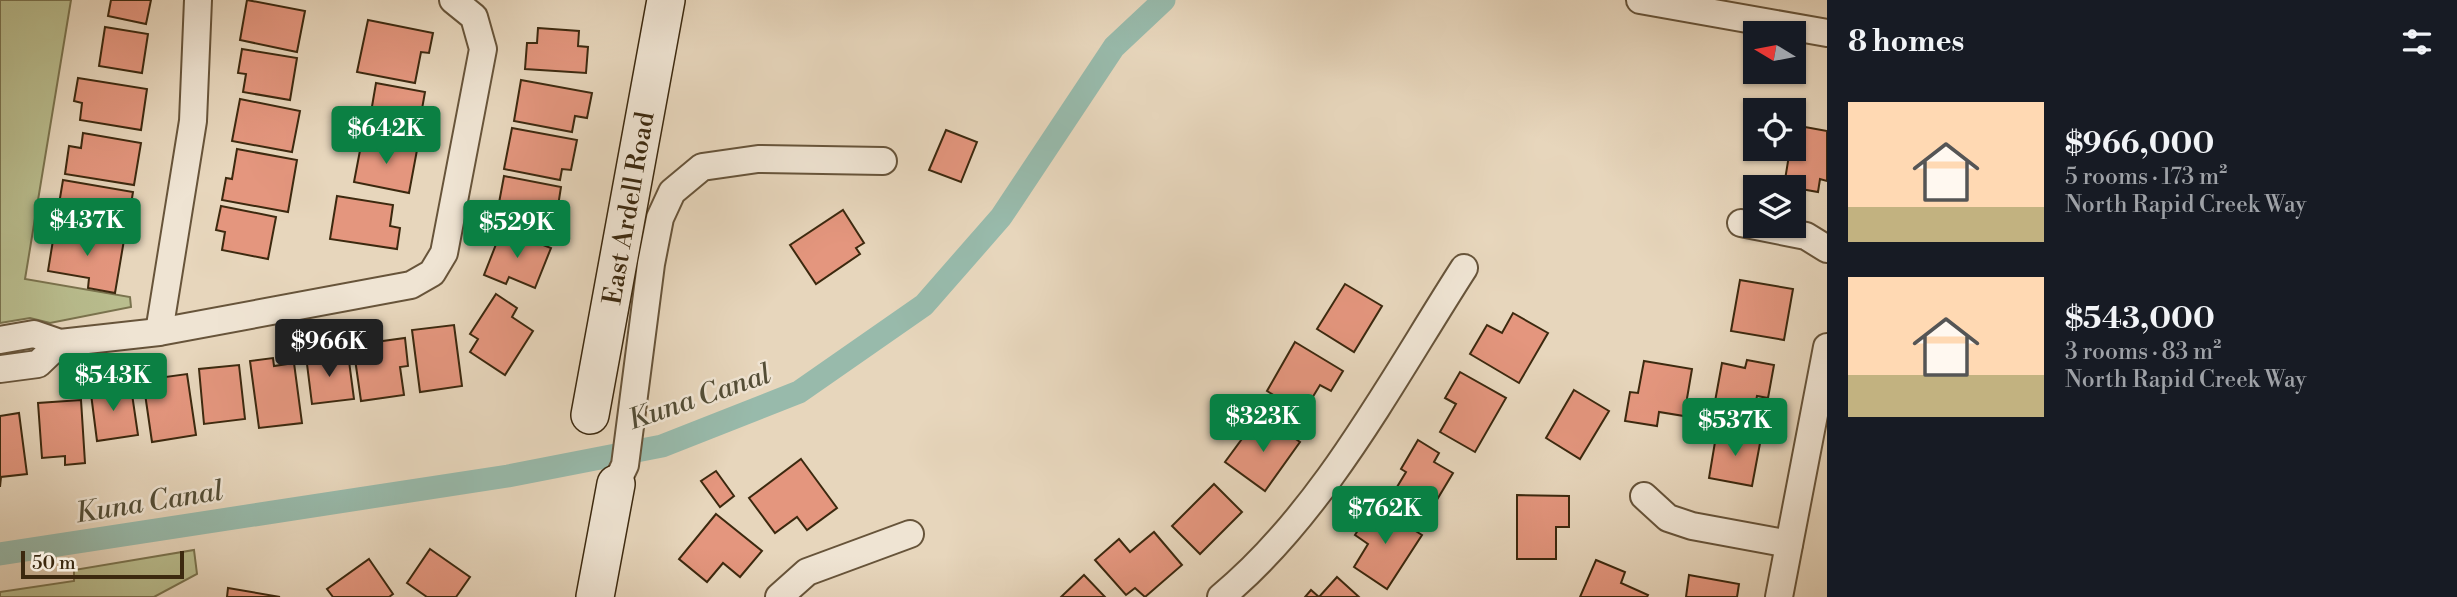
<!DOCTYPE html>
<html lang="en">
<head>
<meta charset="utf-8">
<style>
	body { margin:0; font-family:"Libre Bodoni",serif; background:#20242c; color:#f1f3f6; height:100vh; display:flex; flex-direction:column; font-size:26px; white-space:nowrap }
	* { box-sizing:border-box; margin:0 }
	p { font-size:23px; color:#9ea1a6 }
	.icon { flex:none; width:38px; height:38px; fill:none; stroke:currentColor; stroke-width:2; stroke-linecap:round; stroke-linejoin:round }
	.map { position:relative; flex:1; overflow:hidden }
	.panel { display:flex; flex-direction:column; background:#171b24; width:630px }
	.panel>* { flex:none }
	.needle { width:46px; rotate:280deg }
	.fabs { position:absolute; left:1743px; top:21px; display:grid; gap:14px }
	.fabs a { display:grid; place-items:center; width:63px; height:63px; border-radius:0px; background:#171b24; box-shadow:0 2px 5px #0004; font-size:35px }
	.scale { position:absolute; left:21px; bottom:18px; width:163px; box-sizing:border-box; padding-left:7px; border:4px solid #3c290f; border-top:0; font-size:19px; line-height:24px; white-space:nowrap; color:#3c290f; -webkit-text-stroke:5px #efe4d3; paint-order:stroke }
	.price { position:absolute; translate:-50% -60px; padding:0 16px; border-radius:7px; background:#0b8043; color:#fff; font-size:23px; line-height:46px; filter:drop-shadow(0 2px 4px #0008) }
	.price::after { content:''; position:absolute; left:50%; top:42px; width:21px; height:16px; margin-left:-10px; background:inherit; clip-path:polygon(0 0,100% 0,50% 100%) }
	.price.active { background:#222; color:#fff }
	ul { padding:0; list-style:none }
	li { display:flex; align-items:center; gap:21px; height:175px; padding:0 21px }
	li span { display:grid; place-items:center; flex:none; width:196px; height:140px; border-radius:0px; color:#555 }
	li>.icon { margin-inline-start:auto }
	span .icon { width:84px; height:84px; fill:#fffc; stroke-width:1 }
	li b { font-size:30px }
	h2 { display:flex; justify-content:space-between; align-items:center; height:84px; padding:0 21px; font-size:30px }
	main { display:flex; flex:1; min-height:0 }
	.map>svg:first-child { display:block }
	.green { fill:#b9bd8e; stroke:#7a734e; stroke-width:2 }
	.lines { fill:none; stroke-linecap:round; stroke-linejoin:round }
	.canal { stroke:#98baab; stroke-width:23 }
	.building { fill:#e4967e; stroke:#3c290f; stroke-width:2 }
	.street-casing { stroke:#67543a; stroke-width:30 }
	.secondary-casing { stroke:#3c290f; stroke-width:40 }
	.street { stroke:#efe4d3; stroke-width:26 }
	.secondary { stroke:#efe4d3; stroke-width:37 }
	.labels { text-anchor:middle; stroke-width:5; stroke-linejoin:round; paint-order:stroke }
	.street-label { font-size:26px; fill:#3c290f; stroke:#efe4d3 }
	.water-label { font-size:28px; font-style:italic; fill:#534d36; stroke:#efe4d3 }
</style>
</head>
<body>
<main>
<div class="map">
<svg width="1827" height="597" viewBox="0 0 1827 597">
	<rect width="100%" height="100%" fill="#e7d6bc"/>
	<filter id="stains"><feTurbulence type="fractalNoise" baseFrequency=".00286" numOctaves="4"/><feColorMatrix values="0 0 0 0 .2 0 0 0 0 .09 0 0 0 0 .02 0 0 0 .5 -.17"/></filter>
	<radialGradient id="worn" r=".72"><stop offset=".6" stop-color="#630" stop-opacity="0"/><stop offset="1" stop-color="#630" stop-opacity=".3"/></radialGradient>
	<!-- green -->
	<g class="green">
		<polygon points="0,0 71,0 25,279 130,297 131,307 50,323 30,318 0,323"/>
		<polygon points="194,550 197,574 154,597 0,597 0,592 74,581 74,570"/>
	</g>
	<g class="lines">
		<!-- canal -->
		<polyline class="canal" points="0,554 508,476 662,446 799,392 924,305 1001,217 1114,47 1164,0"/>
	</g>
	<!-- building -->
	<g class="building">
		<polygon points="111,0 151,0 146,24 108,16"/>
		<polygon points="247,0 305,11 297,52 240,40"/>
		<polygon points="368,20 433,33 429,53 421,52 415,83 357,72"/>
		<polygon points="105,27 148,34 142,73 99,66"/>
		<polygon points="538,28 579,31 578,46 588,47 586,73 525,69 527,43 537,43"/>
		<polygon points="242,49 297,58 290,100 243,92 246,74 238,73"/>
		<polygon points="78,78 147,89 141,130 80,120 82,103 74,101"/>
		<polygon points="521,80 592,93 587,118 575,116 572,132 514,121"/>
		<polygon points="376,83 425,92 416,143 388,137 390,128 369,124"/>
		<polygon points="240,99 300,111 292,152 232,141"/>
		<polygon points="1794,125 1827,131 1827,181 1820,179 1818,192 1784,186 1790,149 1794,149"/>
		<polygon points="512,128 577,140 571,170 562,169 560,180 504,169"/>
		<polygon points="946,130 977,142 961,182 929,170"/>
		<polygon points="83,133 141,143 134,185 65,174 69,146 81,148"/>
		<polygon points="362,140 417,150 409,193 354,182"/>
		<polygon points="237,149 297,160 288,212 222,200 226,178 232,179"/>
		<polygon points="504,176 561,187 558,206 566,208 562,232 496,219"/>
		<polygon points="63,180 133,192 126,234 56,222"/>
		<polygon points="337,196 393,205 390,226 400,228 397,249 330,239"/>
		<polygon points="221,206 276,217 268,259 222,250 225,232 216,230"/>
		<polygon points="843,210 864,243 856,248 860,254 816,284 790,245"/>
		<polygon points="55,228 124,240 115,293 88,288 89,278 48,271"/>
		<polygon points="502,229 551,248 535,288 509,277 506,284 484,275"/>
		<polygon points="1740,280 1793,289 1784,340 1731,331"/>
		<polygon points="1345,284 1382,306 1354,352 1317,329"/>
		<polygon points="496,294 517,308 512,317 533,331 505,375 470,352 478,339 470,334"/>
		<polygon points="1513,313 1548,333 1519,383 1470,354 1487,325 1502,333"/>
		<polygon points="454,325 462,386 420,392 412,330"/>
		<polygon points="405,338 408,366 400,367 404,395 361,401 353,345"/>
		<polygon points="1295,342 1343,371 1331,391 1320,385 1303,413 1267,391"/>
		<polygon points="331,353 332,363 349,361 354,399 312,404 306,356"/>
		<polygon points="273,358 274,366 294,363 302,423 259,428 250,361"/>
		<polygon points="1747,360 1774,365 1768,398 1757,396 1751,425 1712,418 1722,363 1745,368"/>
		<polygon points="1644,361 1692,369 1684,416 1659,412 1657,426 1625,421 1630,392 1638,393"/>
		<polygon points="239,365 245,419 204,424 199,369"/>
		<polygon points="1460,372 1506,398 1475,452 1440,432 1456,404 1445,398"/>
		<polygon points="187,374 196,435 152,442 143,380"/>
		<polygon points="115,383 117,396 132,394 138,435 97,441 90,386"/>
		<polygon points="1574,390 1609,411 1580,459 1546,438"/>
		<polygon points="81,400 85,463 65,465 65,456 42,458 38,403"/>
		<polygon points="19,413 27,474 1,477 0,487 0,416"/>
		<polygon points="1268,420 1300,442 1265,491 1225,462 1253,424 1261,430"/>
		<polygon points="1717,430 1761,438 1752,486 1709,478"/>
		<polygon points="1418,440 1439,453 1434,462 1453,473 1426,518 1391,497 1406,472 1401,469"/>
		<polygon points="801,459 837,508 807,530 797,517 775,533 749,498"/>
		<polygon points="716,471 734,496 720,507 701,481"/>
		<polygon points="1214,484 1242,512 1200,554 1172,526"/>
		<polygon points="1517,495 1569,496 1569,527 1556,527 1556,559 1517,559"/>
		<polygon points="1374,505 1422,535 1387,589 1354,567 1368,544 1355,535"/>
		<polygon points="716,514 762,551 740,577 723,563 707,582 679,559"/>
		<polygon points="1154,532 1182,565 1145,597 1135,588 1126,595 1095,560 1119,539 1130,552"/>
		<polygon points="430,549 470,577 456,597 427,597 407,583"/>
		<polygon points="369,559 393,594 389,597 333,597 327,589"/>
		<polygon points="1596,560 1625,572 1621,583 1648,595 1647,597 1580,597"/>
		<polygon points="1084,575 1105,597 1061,597"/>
		<polygon points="1689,575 1739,584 1737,597 1686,597"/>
		<polygon points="1337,577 1359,597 1305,597 1311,590 1319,597"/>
		<polygon points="228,588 280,597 227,597"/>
	</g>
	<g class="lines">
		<defs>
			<g id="street">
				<polyline points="1640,0 1827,33"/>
				<polyline points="1741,223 1806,236 1827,249"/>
				<polyline points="159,332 193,121 198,0"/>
				<polyline points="0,340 34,334 60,343 159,332 411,285 432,273 444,253 483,49 474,17 453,0"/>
				<polyline points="0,369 38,364 60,343"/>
				<polyline points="616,484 625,465 651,264 660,218 672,192 702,167 758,159 883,161"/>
				<polyline points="1644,496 1668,518 1692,526 1789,544"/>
				<polyline points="779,597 807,572 910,534"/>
				<path d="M1221,597C1323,513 1393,378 1464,268"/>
				<polyline points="1779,597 1827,347"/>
			</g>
			<g id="secondary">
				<polyline points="590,415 666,0"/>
				<polyline points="595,597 616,484"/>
			</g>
		</defs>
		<!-- street casing -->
		<use href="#street" class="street-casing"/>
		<!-- secondary casing -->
		<use href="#secondary" class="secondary-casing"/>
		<!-- street -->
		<use href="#street" class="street"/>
		<!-- secondary -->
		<use href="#secondary" class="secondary"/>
	</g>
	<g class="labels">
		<!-- street labels -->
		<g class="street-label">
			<text transform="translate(628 208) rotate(-80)" y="9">East Ardell Road</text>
		</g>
		<!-- water labels -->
		<g class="water-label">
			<text transform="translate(699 396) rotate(-19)" y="10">Kuna Canal</text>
			<text transform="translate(149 501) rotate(-9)" y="10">Kuna Canal</text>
		</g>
	</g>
	<rect width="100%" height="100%" filter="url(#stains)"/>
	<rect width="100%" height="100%" fill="url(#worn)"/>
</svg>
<div class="fabs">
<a><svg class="needle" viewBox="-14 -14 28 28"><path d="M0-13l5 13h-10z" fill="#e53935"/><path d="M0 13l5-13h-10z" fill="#9ea1a6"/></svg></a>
<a><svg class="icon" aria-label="locate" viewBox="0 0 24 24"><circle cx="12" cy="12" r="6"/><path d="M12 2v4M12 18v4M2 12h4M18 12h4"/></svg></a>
<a><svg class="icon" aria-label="layers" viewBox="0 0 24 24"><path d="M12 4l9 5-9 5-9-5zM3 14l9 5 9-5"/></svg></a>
</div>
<div class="scale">50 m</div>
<b class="price" style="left:386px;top:166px">$642K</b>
<b class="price" style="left:87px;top:258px">$437K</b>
<b class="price" style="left:517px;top:260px">$529K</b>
<b class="price active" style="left:329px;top:379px">$966K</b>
<b class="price" style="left:113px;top:413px">$543K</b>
<b class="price" style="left:1263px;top:454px">$323K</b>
<b class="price" style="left:1735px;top:458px">$537K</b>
<b class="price" style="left:1385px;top:546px">$762K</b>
</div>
<section class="panel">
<h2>8 homes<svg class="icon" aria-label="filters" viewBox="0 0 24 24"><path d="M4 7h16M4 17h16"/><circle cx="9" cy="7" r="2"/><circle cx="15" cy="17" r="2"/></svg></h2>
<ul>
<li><span style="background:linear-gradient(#ffd9b3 75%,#c2b280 0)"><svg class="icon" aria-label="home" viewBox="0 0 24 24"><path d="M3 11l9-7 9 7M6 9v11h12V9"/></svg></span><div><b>$966,000</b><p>5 rooms · 173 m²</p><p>North Rapid Creek Way</p></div></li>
<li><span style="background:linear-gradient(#ffd9b3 70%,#c2b280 0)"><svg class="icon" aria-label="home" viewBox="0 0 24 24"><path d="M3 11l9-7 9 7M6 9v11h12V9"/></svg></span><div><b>$543,000</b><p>3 rooms · 83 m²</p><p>North Rapid Creek Way</p></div></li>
</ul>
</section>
</main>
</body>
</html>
